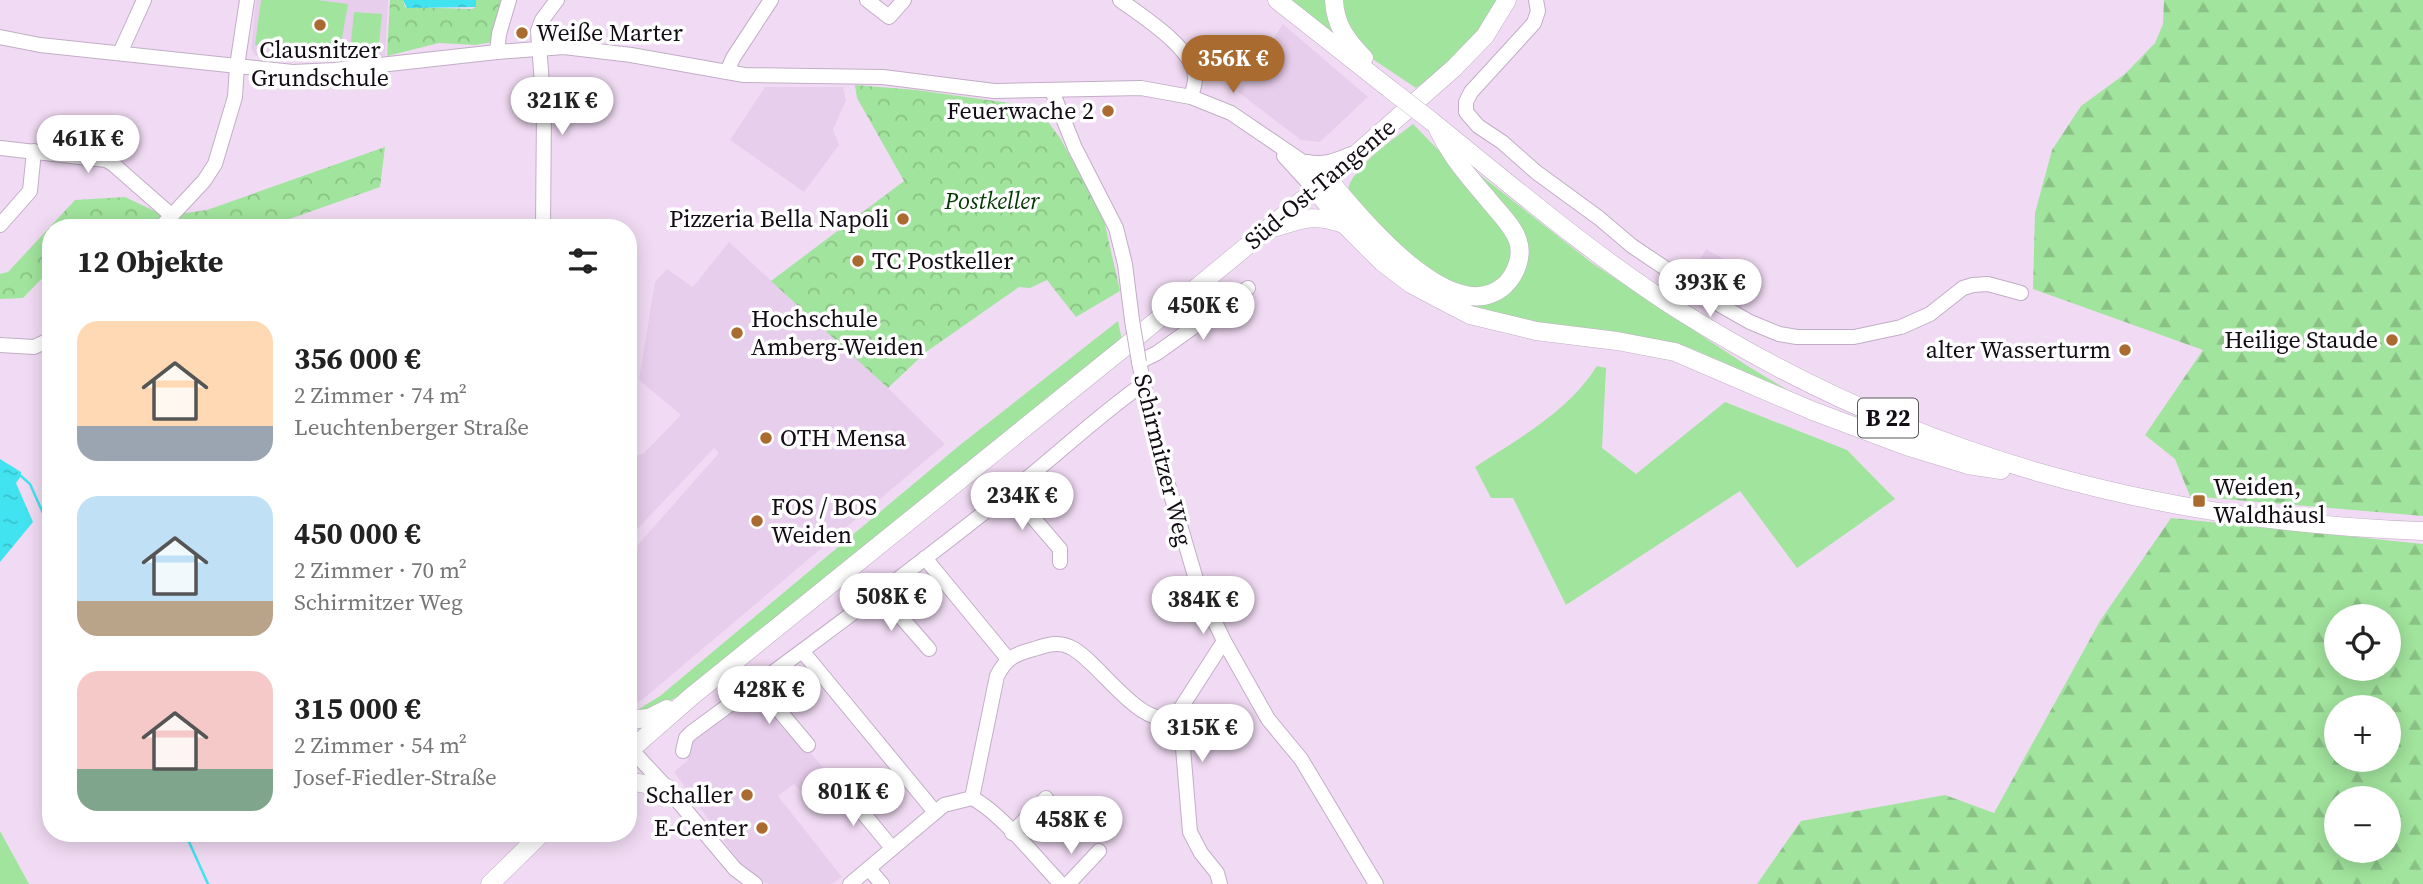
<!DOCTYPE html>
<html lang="de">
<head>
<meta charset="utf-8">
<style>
	body { margin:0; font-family:"Source Serif 4",serif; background:#f2f2f2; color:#222; height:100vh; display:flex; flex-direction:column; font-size:26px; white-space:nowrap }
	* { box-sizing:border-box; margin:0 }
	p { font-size:23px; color:#767676 }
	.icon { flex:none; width:38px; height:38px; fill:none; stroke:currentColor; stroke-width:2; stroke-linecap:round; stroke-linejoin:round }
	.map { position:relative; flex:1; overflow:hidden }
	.panel { position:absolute; left:42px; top:219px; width:595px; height:623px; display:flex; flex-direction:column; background:#fff; border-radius:28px; box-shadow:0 4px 18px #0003 }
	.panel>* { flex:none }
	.fabs { position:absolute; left:2324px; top:604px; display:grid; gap:14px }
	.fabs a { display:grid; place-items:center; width:77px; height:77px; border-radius:50%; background:#fff; box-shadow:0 4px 18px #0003; font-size:35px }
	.price { position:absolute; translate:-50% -60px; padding:0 16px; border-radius:24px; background:#fff; color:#222; font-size:23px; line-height:46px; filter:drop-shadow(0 2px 4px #0008) }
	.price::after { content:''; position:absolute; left:50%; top:42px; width:21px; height:16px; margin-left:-10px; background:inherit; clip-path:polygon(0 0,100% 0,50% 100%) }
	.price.current { background:#a96b30; color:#fff }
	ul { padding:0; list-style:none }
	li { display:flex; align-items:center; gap:21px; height:175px; padding:0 35px }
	li span { display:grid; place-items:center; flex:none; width:196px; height:140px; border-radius:21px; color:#555 }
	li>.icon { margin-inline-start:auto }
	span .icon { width:84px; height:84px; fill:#fffc; stroke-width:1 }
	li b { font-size:30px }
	h2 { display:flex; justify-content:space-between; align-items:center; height:84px; padding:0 35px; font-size:30px }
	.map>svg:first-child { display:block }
	.built { fill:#e8ceed }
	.green { fill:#a1e49d }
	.forest { fill:url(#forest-firs); fill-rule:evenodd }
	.park { fill:url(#park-crowns) }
	.water { fill:url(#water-ripples) }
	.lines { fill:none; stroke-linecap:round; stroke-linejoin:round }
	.stream { stroke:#41e3f0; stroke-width:2.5 }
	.minor-casing { stroke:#c2adc6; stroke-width:16 }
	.major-casing { stroke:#c2adc6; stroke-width:19 }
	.minor { stroke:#fff; stroke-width:14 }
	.major { stroke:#fff; stroke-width:18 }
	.minor-bridge-casing { stroke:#c2adc6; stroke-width:16; stroke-linecap:butt }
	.major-bridge-casing { stroke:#c2adc6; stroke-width:19; stroke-linecap:butt }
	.minor-bridge { stroke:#fff; stroke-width:14 }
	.major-bridge { stroke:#fff; stroke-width:18 }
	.poi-dot { fill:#a96b30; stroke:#fff; stroke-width:2.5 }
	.labels { text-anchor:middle; stroke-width:7; stroke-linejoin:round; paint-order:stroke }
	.shield { fill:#fff; stroke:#5a555a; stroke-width:2 }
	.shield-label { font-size:23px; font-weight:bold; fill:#130c14 }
	.poi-label { font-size:24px; fill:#130c14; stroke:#fff; text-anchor:start }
	.street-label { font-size:24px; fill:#130c14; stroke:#fff }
	.park-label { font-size:24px; font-style:italic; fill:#043804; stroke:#fff }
</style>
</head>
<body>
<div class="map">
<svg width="2423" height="884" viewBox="0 0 2423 884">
	<defs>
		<pattern id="forest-firs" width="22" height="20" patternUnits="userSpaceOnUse" patternTransform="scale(1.75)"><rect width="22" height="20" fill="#a1e49d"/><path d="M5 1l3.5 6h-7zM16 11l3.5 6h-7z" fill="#8ac286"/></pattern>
		<pattern id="park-crowns" width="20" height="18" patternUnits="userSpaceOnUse" patternTransform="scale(1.75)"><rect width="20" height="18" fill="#a1e49d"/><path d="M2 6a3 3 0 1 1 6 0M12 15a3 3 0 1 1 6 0" fill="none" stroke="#8ac286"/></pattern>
		<pattern id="water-ripples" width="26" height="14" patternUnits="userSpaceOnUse" patternTransform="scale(1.75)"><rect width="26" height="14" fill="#41e3f0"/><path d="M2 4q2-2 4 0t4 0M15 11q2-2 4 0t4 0" fill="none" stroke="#38c2cd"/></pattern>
	</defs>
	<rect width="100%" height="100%" fill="#f1dbf4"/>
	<!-- built -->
	<g class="built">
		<polygon points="256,0 388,0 385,56 324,58 256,56 251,49"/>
		<polygon points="1283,24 1368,97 1320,142 1301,140 1238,92"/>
		<polygon points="765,87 843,87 846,100 833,130 839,145 804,192 730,140"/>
		<polygon points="729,242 888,388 945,444 642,700 632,704 628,702 628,556 719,453 714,448 628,539 628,457 643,454 681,415 639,380 655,282 667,269 693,287"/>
		<polygon points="1706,249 1757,278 1740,309 1690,278"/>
		<polygon points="755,691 829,774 802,792 794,784 778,796 842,877 831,884 769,884 762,882 742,866 674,772 687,761 691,738"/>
	</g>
	<!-- green -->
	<g class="green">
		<polygon points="261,0 317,0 348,4 340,50 255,45"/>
		<polygon points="1285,0 1330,0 1343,44"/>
		<polygon points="1340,0 1500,0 1469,46 1416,88 1368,56 1355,42"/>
		<polygon points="354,12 382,14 378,53 350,50"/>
		<path d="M1413,124L1448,160L1511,237L1515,257L1494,287L1463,290L1416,266L1348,190C1351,168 1395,138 1413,124Z"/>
		<polygon points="1456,156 1592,263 1746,365 1789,391 1688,347 1545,329 1452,301 1363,229 1482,304 1524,256"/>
		<polygon points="1118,321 1122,340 685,692 640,718 639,709 660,696 960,445"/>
		<path d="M1597,366L1606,368L1602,448L1636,474L1725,402L1847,450L1895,499L1797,568L1740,491L1566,605L1513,498H1491L1475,467C1519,438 1568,412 1597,366Z"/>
		<polygon points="0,831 29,884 0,884"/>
	</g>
	<!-- forest -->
	<g class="forest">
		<polygon points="2164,0 2423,0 2423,516 2190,496 2175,459 2145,435 2203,350 2033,289 2035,213 2052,150 2081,106 2125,74 2155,43 2163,24"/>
		<path d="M2171,518L2423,544V884H1757L1801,821L1945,795L1994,813L2100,621ZM2336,616H2389V668H2336ZM2336,707H2389V760H2336ZM2336,798H2389V850H2336Z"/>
	</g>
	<!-- park -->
	<g class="park">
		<polygon points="390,0 403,0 405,7 472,9 476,7 476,0 502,0 493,42 475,45 439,43 387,56"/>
		<polygon points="855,85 916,90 1037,107 1060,138 1103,216 1120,291 1076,317 1047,280 1030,288 1019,287 926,352 888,388 771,281 904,181 857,98"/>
		<path d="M385,147L380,187L267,227L137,228C127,222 67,228 51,228V269L23,298L0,299V274L8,272L75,200L125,197L165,216L207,210Z"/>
	</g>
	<!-- water -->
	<g class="water">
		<polygon points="403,0 476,0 476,7 407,8"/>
		<polygon points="0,459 21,472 21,476 16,483 33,522 0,562"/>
	</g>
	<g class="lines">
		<!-- stream -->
		<g class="stream">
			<polyline points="21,476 30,484 51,531"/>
			<polyline points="185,833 208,884"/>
		</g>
		<defs>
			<g id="minor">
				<polyline points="867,0 889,17 904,0"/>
				<path d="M1120,0C1142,16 1191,47 1195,75C1196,82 1193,89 1191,97"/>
				<polyline points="1536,0 1538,11 1534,23 1471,92 1466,102 1466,112 1478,126 1502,142 1536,172 1599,218 1632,246 1720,305 1750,322 1779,334 1797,337 1854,337 1901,327 1930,314 1963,288 1973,285 1988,284 2021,293"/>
				<polyline points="0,37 40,45 293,72 335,70 497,52 564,47 631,55 744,75 883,77 994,91 1141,88 1191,97 1231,113 1328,179"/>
				<polyline points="497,52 499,34 509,0"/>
				<polyline points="120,53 144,0"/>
				<polyline points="727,72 733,58 771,0"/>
				<polyline points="1052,91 1075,148 1116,228 1125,264 1132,320"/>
				<polyline points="0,148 106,160 113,164 171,215"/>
				<polyline points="1284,156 1315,190"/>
				<path d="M1307,162C1324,165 1335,161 1351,154"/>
				<polyline points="0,225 30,191 34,151"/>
				<polyline points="160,228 204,181 215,164 235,97 237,66 247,0"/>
				<polyline points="543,228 544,110 538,31 542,20 557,0"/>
				<polyline points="1248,288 1157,353 1139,362 1156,444 1198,586 1224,641 1268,719 1301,759 1376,884"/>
				<polyline points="0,345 34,347 51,339"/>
				<polyline points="1011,492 1060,549 1060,562"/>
				<polyline points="925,558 1008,659"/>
				<polyline points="880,593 929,649"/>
				<polyline points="803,652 935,812"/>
				<polyline points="757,684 808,745"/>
				<polyline points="628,746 667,788 735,869 755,884"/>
				<path d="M683,751L686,738L691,733C798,654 906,575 1010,492C1055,457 1096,417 1143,384"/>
				<polyline points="840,785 892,848"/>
				<path d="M972,798L997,676C1006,658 1015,654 1034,649C1046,645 1058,641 1070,647C1098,659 1144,737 1177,714"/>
				<polyline points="1012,833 1046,798"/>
				<polyline points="503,834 503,833"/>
				<polyline points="869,869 882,884"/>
				<path d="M850,884L944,805L972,798C1000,812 1038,860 1061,884"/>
				<polyline points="1068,884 1099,851"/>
				<polyline points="1220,884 1217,873 1201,853 1190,832 1181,724 1177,714 1224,641"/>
			</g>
			<g id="major">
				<polyline points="1277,0 1391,90"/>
				<path d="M1334,0C1335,25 1347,41 1364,58"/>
				<path d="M1430,120C1512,186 1596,258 1685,314C1912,456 2156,522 2423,531"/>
				<path d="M1328,179C1358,214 1452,333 1505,285C1516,274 1523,256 1518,241C1513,225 1497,211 1487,198C1468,176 1450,155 1438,129"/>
				<polyline points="1315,190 1344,224 1382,262 1411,284 1470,315 1536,331 1617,341 1675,352 1813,411 1909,447 1968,465 2001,470"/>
				<path d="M1277,227C1305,218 1315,214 1344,224"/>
				<polyline points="628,720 649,718 667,709"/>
				<polyline points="628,752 692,696 1121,350 1328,179 1454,68 1485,36 1507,0"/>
				<polyline points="628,781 667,788"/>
				<polyline points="490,884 542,833"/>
			</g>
		</defs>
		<!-- minor casing -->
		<use href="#minor" class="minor-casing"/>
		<!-- major casing -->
		<use href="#major" class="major-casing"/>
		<!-- minor -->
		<use href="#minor" class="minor"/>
		<!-- major -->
		<use href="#major" class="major"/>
		<defs>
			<polyline id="minor-bridge" points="1132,320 1139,362"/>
			<polyline id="major-bridge" points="1391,90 1430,120"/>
		</defs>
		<!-- minor-bridge casing -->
		<use href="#minor-bridge" class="minor-bridge-casing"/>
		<!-- major-bridge casing -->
		<use href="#major-bridge" class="major-bridge-casing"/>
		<!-- minor-bridge -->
		<use href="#minor-bridge" class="minor-bridge"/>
		<!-- major-bridge -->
		<use href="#major-bridge" class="major-bridge"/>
	</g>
	<!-- markers -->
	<g class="poi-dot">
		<circle cx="320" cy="25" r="7"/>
		<circle cx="522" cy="33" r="7"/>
		<circle cx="1108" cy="111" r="7"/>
		<circle cx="903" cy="219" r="7"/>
		<circle cx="858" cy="261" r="7"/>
		<circle cx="737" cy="333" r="7"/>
		<circle cx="2392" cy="340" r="7"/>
		<circle cx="2125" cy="350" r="7"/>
		<circle cx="766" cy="438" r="7"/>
		<rect x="2192" y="494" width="14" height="14" rx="3.5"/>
		<circle cx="757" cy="521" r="7"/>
		<circle cx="747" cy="795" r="7"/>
		<circle cx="762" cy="828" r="7"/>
	</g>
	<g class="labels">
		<!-- shield labels -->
		<rect class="shield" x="1858" y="398.5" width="60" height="39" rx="5"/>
		<g class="shield-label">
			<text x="1888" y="426">B 22</text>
		</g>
		<!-- poi labels -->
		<g class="poi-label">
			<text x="536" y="41">Weiße Marter</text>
			<text x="320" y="58" text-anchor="middle">Clausnitzer<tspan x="320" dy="28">Grundschule</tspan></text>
			<text x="1094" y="119" text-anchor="end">Feuerwache 2</text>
			<text x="889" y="227" text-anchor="end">Pizzeria Bella Napoli</text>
			<text x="872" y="269">TC Postkeller</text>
			<text x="751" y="327">Hochschule<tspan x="751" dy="28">Amberg-Weiden</tspan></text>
			<text x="2378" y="348" text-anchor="end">Heilige Staude</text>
			<text x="2111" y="358" text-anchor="end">alter Wasserturm</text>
			<text x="780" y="446">OTH Mensa</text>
			<text x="2213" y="495">Weiden,<tspan x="2213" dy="28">Waldhäusl</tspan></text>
			<text x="771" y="515">FOS / BOS<tspan x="771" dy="28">Weiden</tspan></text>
			<text x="733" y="803" text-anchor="end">Schaller</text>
			<text x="748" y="836" text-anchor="end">E-Center</text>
		</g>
		<!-- street labels -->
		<g class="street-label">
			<text transform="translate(1320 184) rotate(-40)" y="8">Süd-Ost-Tangente</text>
			<text transform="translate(1163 460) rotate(76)" y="8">Schirmitzer Weg</text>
		</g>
		<!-- park labels -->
		<g class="park-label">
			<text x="992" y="209">Postkeller</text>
		</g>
	</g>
</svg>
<div class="fabs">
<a><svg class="icon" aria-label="locate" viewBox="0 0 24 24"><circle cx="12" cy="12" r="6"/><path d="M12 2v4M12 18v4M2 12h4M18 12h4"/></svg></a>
<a>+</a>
<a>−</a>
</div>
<b class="price current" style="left:1233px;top:95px">356K €</b>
<b class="price" style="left:562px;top:137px">321K €</b>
<b class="price" style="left:88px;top:175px">461K €</b>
<b class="price" style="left:1710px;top:319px">393K €</b>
<b class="price" style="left:1203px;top:342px">450K €</b>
<b class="price" style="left:1022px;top:532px">234K €</b>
<b class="price" style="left:891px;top:633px">508K €</b>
<b class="price" style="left:1203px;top:636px">384K €</b>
<b class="price" style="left:769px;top:726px">428K €</b>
<b class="price" style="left:1202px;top:764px">315K €</b>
<b class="price" style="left:853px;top:828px">801K €</b>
<b class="price" style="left:1071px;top:856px">458K €</b>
<section class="panel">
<h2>12 Objekte<svg class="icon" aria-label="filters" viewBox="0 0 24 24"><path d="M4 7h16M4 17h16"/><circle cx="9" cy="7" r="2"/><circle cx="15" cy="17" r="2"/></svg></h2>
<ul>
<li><span style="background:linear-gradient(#ffd9b3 75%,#9aa5b1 0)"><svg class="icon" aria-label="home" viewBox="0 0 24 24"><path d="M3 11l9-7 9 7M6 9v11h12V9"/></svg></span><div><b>356 000 €</b><p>2 Zimmer · 74 m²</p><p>Leuchtenberger Straße</p></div></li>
<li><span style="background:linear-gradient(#bfe0f5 75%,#b9a48a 0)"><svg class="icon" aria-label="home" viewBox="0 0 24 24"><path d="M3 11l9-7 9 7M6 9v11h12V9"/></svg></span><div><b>450 000 €</b><p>2 Zimmer · 70 m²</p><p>Schirmitzer Weg</p></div></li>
<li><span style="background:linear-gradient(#f6c9c9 70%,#7fa58c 0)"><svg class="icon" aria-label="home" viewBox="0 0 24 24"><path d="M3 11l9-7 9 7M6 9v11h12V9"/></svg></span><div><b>315 000 €</b><p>2 Zimmer · 54 m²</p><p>Josef-Fiedler-Straße</p></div></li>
</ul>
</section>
</div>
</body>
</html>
